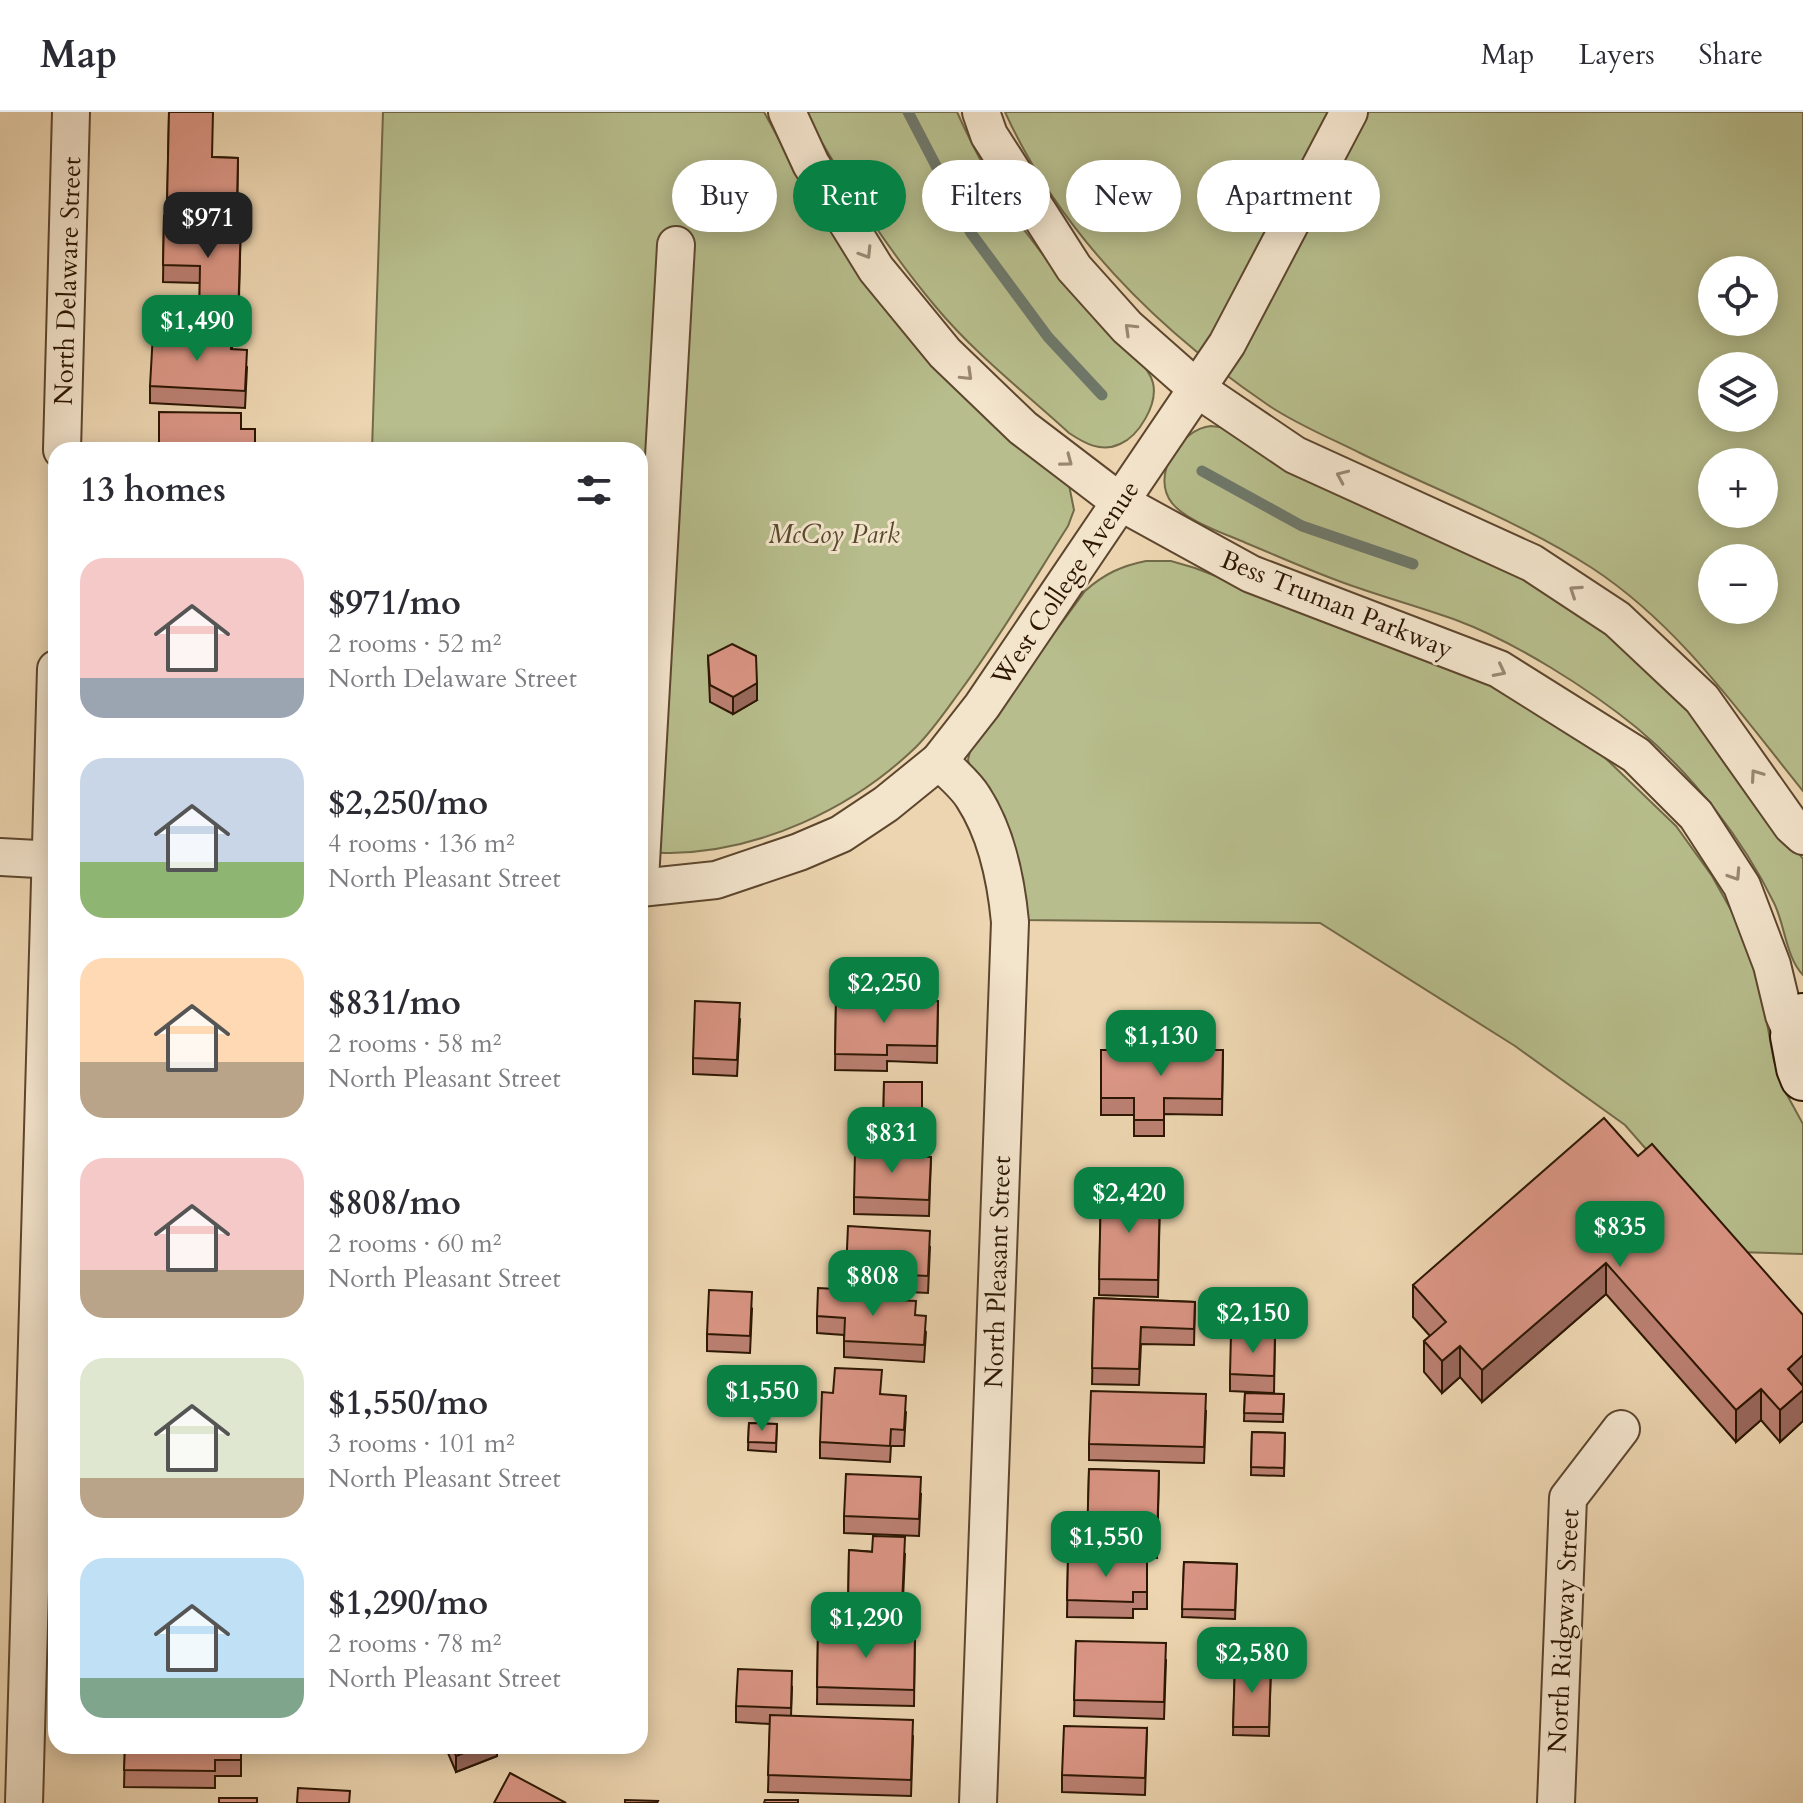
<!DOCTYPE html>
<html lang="en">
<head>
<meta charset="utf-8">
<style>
	body { margin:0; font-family:Cardo,serif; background:#f2f2f3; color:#2b2b33; height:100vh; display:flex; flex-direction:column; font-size:30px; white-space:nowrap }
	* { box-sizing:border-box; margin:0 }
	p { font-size:26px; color:#7c7c81 }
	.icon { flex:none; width:44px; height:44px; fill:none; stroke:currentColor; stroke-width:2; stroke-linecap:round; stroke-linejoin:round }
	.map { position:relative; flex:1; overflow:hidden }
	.sheet { position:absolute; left:48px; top:330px; width:600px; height:1312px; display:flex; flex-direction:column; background:#fff; border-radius:24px; box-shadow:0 4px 20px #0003 }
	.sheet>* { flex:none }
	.hud { position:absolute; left:672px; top:48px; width:760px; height:72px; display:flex; gap:16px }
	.fabs { position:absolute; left:1698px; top:144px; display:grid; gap:16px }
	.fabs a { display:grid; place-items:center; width:80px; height:80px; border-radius:50%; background:#fff; box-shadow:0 4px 20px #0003; font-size:40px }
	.price { position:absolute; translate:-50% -68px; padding:0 18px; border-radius:16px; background:#0b8043; color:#fff; font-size:26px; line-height:52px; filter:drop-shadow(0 2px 4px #0008) }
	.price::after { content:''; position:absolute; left:50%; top:48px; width:24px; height:18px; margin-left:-12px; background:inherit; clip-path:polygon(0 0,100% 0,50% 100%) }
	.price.active { background:#222; color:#fff }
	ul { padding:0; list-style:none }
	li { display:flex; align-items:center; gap:24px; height:200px; padding:0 32px }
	li span { display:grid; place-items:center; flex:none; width:224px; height:160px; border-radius:24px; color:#555 }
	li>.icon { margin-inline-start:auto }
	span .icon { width:96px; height:96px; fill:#fffc; stroke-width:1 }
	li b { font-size:34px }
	h2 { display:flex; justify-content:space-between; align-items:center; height:96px; padding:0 32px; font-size:34px }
	.chip { padding:0 28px; border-radius:36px; background:#fff; box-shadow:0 4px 20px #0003; font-size:28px; line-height:72px }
	.chip.active { background:#0b8043; color:#fff }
	header { display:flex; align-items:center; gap:48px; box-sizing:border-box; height:112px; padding:0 40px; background:#fff; border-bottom:2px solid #e1e1e2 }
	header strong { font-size:38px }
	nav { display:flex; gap:44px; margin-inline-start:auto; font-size:28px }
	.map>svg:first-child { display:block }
	.green { fill:#b7bd8c; stroke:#726a48; stroke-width:2; fill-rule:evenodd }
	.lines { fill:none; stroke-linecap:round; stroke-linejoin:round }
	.stream { stroke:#6e786a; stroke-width:11 }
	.street-casing { stroke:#5d462e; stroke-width:40 }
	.secondary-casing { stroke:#2d1703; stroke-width:48 }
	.street { stroke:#f3e4cc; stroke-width:36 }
	.secondary { stroke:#f3e4cc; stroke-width:44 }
	.wall { fill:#bb8072; stroke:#2d1703; stroke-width:2 }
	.shaded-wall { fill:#99685c; stroke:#2d1703; stroke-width:2 }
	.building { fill:#da9584; stroke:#2d1703; stroke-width:2 }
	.oneway { stroke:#9a8872 }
	.labels { text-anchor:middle; stroke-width:6; stroke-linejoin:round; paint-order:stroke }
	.street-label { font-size:26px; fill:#2d1703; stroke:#f3e4cc }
	.park-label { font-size:26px; font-style:italic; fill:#56492c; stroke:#f3e4cc }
</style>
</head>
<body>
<header>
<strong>Map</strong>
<nav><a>Map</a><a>Layers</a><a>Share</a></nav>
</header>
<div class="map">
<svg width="1803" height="1691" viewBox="0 0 1803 1691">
	<rect width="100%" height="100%" fill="#ecd5b0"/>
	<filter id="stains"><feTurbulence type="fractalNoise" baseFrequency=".0025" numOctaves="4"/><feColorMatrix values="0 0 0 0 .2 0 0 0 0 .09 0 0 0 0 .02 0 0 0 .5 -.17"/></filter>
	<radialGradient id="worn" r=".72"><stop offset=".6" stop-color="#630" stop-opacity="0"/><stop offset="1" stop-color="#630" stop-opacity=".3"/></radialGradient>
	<!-- green -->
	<g class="green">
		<path d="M383,0H764L806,77L1069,373L1074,398L1068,414C1033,469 1000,525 961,578C947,597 933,618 916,635C852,697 759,740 670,741C660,742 650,738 640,737V338H372Z"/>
		<path d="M804,0H957C977,44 1001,89 1031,127C1049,151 1069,176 1089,198C1106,217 1147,247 1153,271C1158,292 1139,324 1120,332C1101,341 1084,331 1069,321C1024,280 974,241 935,194C884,133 843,68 804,0Z"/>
		<path d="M1005,0H1803V679C1739,600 1679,513 1592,456C1519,409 1438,379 1360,341C1330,326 1296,312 1268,293C1158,218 1061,123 1005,0ZM1712,158H1764V210H1712ZM1712,254H1764V306H1712ZM1712,350H1764V402H1712ZM1712,446H1764V498H1712Z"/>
		<path d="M1211,314L1227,316L1495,449L1588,505L1645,553L1698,608L1803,747V863C1786,846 1785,813 1774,791C1743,727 1692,662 1637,616C1588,576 1515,530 1456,508C1420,495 1383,485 1347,472C1313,460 1280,445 1246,431C1226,422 1186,409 1172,391C1150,364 1180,317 1211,314Z"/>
		<path d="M1146,449H1171L1195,456L1492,570L1598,639L1676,714L1712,764L1740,814L1758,862L1774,949L1786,981L1803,1012V1142L1736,1140L1625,1013L1515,934L1320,811L1022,808L972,662L968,648L971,635L1085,479C1104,462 1121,454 1146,449Z"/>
	</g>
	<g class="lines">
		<!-- stream -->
		<g class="stream">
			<polyline points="908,0 971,121 1048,225 1102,283"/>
			<polyline points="1202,359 1302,414 1413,452"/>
		</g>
		<defs>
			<g id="street">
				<polyline points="787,0 811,52 876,157 945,241 1023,316 1120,390 1251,462 1499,557 1636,643 1696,703 1742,774 1772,853 1784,903 1793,924"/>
				<polyline points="981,0 989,23 1074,156 1127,215 1196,276 1295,343 1532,451 1617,507 1702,587 1792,714 1803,724"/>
				<polyline points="62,338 71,0"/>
				<path d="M939,649C950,660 965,672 973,685C997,722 1006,767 1010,810L978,1691"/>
				<polyline points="0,745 56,748"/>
				<polyline points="640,768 676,133"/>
				<polyline points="640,776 716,768 799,740 841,722 886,692 939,649 982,594 1227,232 1349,0"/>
				<polyline points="24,1691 56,557"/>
				<polyline points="1556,1691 1568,1386 1621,1317"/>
			</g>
			<polyline id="secondary" points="1803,904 1793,924 1799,956 1803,966"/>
		</defs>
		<!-- street casing -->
		<use href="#street" class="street-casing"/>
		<!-- secondary casing -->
		<use href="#secondary" class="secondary-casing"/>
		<!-- street -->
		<use href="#street" class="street"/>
		<!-- secondary -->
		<use href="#secondary" class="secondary"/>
	</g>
	<!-- wall -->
	<g class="wall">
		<polygon points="169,0 212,45 238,46 237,106 241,106 238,226 232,226 232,237 247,255 245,296 150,291 150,274 199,223 200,171 163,170 164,104 167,105"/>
		<polygon points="708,544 757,588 733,602 710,590"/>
		<polygon points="836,887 938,889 937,951 887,949 887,959 835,958"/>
		<polygon points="740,908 737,964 693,962 693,946"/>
		<polygon points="1101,938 1223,938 1222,1003 1164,1002 1164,1024 1134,1024 1134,1003 1101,1003"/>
		<polygon points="884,970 922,970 922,1034 890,1034 908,1044 931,1045 929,1104 854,1102 854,1085 881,1042 883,1033"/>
		<polygon points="1638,1044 1803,1203 1803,1309 1780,1330 1761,1308 1736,1330 1606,1182 1482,1290 1460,1265 1442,1281 1424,1260 1424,1229 1430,1224 1413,1205 1413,1173"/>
		<polygon points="1101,1078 1160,1080 1158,1185 1099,1183"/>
		<polygon points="930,1135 928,1181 846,1177 846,1160"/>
		<polygon points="854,1186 916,1203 926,1220 924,1250 844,1245 844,1223 817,1221 817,1204"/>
		<polygon points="1094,1186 1195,1190 1194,1233 1141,1232 1139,1273 1092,1272"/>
		<polygon points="752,1197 750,1241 707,1239 707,1222"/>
		<polygon points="1275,1223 1274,1281 1230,1279 1230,1262"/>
		<polygon points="1245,1281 1284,1282 1283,1310 1244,1309"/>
		<polygon points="881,1282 906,1300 904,1334 891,1334 890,1350 820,1346 820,1330"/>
		<polygon points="1206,1299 1204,1351 1089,1348 1089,1332"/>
		<polygon points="749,1311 777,1312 776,1340 748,1338"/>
		<polygon points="1252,1320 1285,1321 1284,1364 1251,1363"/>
		<polygon points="1089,1357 1159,1359 1157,1446 1087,1444"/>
		<polygon points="921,1382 919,1424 844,1421 844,1404"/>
		<polygon points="849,1438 905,1442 902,1510 848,1508"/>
		<polygon points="1068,1446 1147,1447 1147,1497 1133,1497 1133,1506 1067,1505"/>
		<polygon points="1184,1450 1237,1452 1235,1507 1182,1505"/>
		<polygon points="818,1519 915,1521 914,1594 817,1592"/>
		<polygon points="1076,1529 1166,1548 1164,1607 1074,1604"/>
		<polygon points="1235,1551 1271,1552 1269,1624 1233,1623"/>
		<polygon points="792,1575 791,1604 913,1624 911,1684 768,1680 770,1612 736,1610 736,1594"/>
		<polygon points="1147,1616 1145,1683 1062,1680 1062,1663"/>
		<polygon points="125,1634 241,1634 241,1664 215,1664 215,1676 124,1675"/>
		<polygon points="445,1634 497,1634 497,1644 456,1660"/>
	</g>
	<!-- shaded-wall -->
	<g class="shaded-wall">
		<polygon points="757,571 757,588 733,602 733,585"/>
		<polygon points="1606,1151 1606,1182 1482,1290 1482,1258"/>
		<polygon points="1460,1234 1460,1265 1442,1281 1442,1249"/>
		<polygon points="1803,1243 1803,1275 1788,1257"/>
		<polygon points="1761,1277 1761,1308 1736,1330 1736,1298"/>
		<polygon points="1803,1278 1803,1309 1780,1330 1780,1298"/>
		<polygon points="480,1634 497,1634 497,1644 456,1660 456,1644"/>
	</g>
	<!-- building -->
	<g class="building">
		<polygon points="169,0 213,0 212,45 238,46 237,91 167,90"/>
		<polygon points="164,104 241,106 238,209 199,208 200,154 163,153"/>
		<polygon points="153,221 232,225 231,237 247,238 245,279 150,274"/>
		<polygon points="159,300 241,301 241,317 255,317 255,338 159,338"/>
		<polygon points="732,532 756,544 757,571 733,585 710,573 708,544"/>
		<polygon points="836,887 938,889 937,934 887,933 887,943 835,942"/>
		<polygon points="695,889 740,891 737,948 693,946"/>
		<polygon points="1101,938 1223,938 1222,987 1164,986 1164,1008 1134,1008 1134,986 1101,986"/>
		<polygon points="884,970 922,970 922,1018 883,1017"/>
		<polygon points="1604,1006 1638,1044 1652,1032 1803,1203 1803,1243 1788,1257 1803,1274 1803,1278 1780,1298 1761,1277 1736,1298 1606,1151 1482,1258 1460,1234 1442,1249 1424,1229 1446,1210 1413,1173"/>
		<polygon points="882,1033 906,1035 908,1044 931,1045 929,1088 854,1085 855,1041 881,1042"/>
		<polygon points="1101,1078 1160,1080 1158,1168 1099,1167"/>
		<polygon points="848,1114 930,1119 928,1164 846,1160"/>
		<polygon points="818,1176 854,1178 853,1186 916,1189 915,1203 926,1204 924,1233 844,1229 845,1206 817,1204"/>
		<polygon points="709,1178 752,1180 750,1224 707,1222"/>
		<polygon points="1094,1186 1195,1190 1194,1217 1141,1215 1139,1257 1092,1256"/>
		<polygon points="1231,1222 1275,1223 1274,1264 1230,1262"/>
		<polygon points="835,1256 882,1258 880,1282 906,1284 904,1318 891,1317 890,1334 820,1330 822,1280 833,1281"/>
		<polygon points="1091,1279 1206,1282 1204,1335 1089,1332"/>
		<polygon points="1245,1281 1284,1282 1283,1302 1244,1301"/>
		<polygon points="749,1311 777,1312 776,1331 748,1330"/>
		<polygon points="1252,1320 1285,1321 1284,1356 1251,1355"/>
		<polygon points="1089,1357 1159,1359 1157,1430 1087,1428"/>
		<polygon points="846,1362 921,1365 919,1407 844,1404"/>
		<polygon points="873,1424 905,1425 902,1493 848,1491 849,1438 872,1440"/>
		<polygon points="1068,1446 1147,1447 1147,1480 1133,1480 1133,1490 1067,1488"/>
		<polygon points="1184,1450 1237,1452 1235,1498 1182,1497"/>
		<polygon points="818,1519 915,1521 914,1578 817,1575"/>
		<polygon points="1076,1529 1166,1531 1164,1590 1074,1588"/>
		<polygon points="1235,1551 1271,1552 1269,1615 1233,1615"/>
		<polygon points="738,1557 792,1559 791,1596 736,1594"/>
		<polygon points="770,1603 913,1608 911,1668 768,1663"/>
		<polygon points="1064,1614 1147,1616 1145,1666 1062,1663"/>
		<polygon points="125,1634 241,1634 241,1648 215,1648 215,1659 124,1658"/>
		<polygon points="452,1634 480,1634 456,1644"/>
		<polygon points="510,1661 566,1691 494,1691"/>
		<polygon points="298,1676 350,1679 349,1691 297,1691"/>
		<rect x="219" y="1686" width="38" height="5"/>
		<polygon points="625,1688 658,1689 657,1691 625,1691"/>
		<polygon points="765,1688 798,1688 798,1691 764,1691"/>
	</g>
	<!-- one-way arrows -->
	<defs><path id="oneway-chevron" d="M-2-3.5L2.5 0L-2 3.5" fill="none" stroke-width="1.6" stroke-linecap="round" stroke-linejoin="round" transform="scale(2)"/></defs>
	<g class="oneway">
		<use href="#oneway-chevron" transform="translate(866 141) rotate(58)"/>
		<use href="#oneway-chevron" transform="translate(1130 217) rotate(-136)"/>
		<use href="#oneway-chevron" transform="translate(967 263) rotate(44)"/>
		<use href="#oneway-chevron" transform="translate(1067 349) rotate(37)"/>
		<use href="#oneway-chevron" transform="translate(1342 364) rotate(-156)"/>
		<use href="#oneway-chevron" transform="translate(1575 479) rotate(-146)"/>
		<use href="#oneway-chevron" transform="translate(1500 559) rotate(27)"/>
		<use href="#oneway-chevron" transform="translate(1756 663) rotate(-125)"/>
		<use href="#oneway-chevron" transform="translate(1735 763) rotate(57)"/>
	</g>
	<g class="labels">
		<!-- street labels -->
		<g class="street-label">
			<text transform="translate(67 169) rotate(-88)" y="9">North Delaware Street</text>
			<text transform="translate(1065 471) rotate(-56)" y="9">West College Avenue</text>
			<text transform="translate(1337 492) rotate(22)" y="9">Bess Truman Parkway</text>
			<text transform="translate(997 1160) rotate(-88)" y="9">North Pleasant Street</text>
			<text transform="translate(1563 1519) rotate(-87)" y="9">North Ridgway Street</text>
		</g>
		<!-- park labels -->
		<g class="park-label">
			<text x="834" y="431">McCoy Park</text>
		</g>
	</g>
	<rect width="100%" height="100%" filter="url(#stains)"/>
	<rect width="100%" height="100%" fill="url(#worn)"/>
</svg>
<div class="fabs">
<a><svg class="icon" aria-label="locate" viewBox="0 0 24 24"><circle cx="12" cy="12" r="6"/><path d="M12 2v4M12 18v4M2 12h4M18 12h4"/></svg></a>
<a><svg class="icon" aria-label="layers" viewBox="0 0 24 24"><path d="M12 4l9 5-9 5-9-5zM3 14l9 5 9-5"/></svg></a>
<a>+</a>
<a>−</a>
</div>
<b class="price active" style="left:208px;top:148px">$971</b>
<b class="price" style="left:197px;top:251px">$1,490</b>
<b class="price" style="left:884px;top:913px">$2,250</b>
<b class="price" style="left:1161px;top:966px">$1,130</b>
<b class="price" style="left:892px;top:1063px">$831</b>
<b class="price" style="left:1129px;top:1123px">$2,420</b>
<b class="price" style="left:1620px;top:1157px">$835</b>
<b class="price" style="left:873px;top:1206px">$808</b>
<b class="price" style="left:1253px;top:1243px">$2,150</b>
<b class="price" style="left:762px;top:1321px">$1,550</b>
<b class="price" style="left:1106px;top:1467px">$1,550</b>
<b class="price" style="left:866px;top:1548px">$1,290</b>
<b class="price" style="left:1252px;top:1583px">$2,580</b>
<div class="hud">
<a class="chip">Buy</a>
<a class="chip active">Rent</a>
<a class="chip">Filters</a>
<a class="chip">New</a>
<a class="chip">Apartment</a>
</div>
<section class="sheet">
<h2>13 homes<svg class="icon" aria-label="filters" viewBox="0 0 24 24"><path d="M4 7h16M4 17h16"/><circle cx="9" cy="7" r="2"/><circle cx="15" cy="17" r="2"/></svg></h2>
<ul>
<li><span style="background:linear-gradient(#f6c9c9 75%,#9aa5b1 0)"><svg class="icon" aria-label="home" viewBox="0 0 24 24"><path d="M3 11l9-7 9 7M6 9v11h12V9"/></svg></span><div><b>$971/mo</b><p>2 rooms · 52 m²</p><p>North Delaware Street</p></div></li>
<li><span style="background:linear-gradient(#c9d6e8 65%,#8fb573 0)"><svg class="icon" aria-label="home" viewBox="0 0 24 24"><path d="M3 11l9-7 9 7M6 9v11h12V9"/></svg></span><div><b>$2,250/mo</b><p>4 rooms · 136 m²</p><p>North Pleasant Street</p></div></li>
<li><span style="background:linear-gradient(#ffd9b3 65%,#b9a48a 0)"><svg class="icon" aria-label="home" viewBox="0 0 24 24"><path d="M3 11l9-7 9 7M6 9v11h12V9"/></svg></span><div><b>$831/mo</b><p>2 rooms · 58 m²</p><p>North Pleasant Street</p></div></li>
<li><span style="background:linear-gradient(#f6c9c9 70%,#b9a48a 0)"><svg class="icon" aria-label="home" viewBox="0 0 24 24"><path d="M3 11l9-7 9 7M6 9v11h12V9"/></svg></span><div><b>$808/mo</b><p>2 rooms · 60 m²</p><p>North Pleasant Street</p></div></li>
<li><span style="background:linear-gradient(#dfe7d0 75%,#b9a48a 0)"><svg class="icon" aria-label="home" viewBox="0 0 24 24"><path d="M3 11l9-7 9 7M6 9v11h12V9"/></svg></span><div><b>$1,550/mo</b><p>3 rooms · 101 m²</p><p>North Pleasant Street</p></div></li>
<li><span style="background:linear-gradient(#bfe0f5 75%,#7fa58c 0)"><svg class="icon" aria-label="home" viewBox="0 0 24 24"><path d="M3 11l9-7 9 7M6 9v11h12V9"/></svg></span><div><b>$1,290/mo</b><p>2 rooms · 78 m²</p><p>North Pleasant Street</p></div></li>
</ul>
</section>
</div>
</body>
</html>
